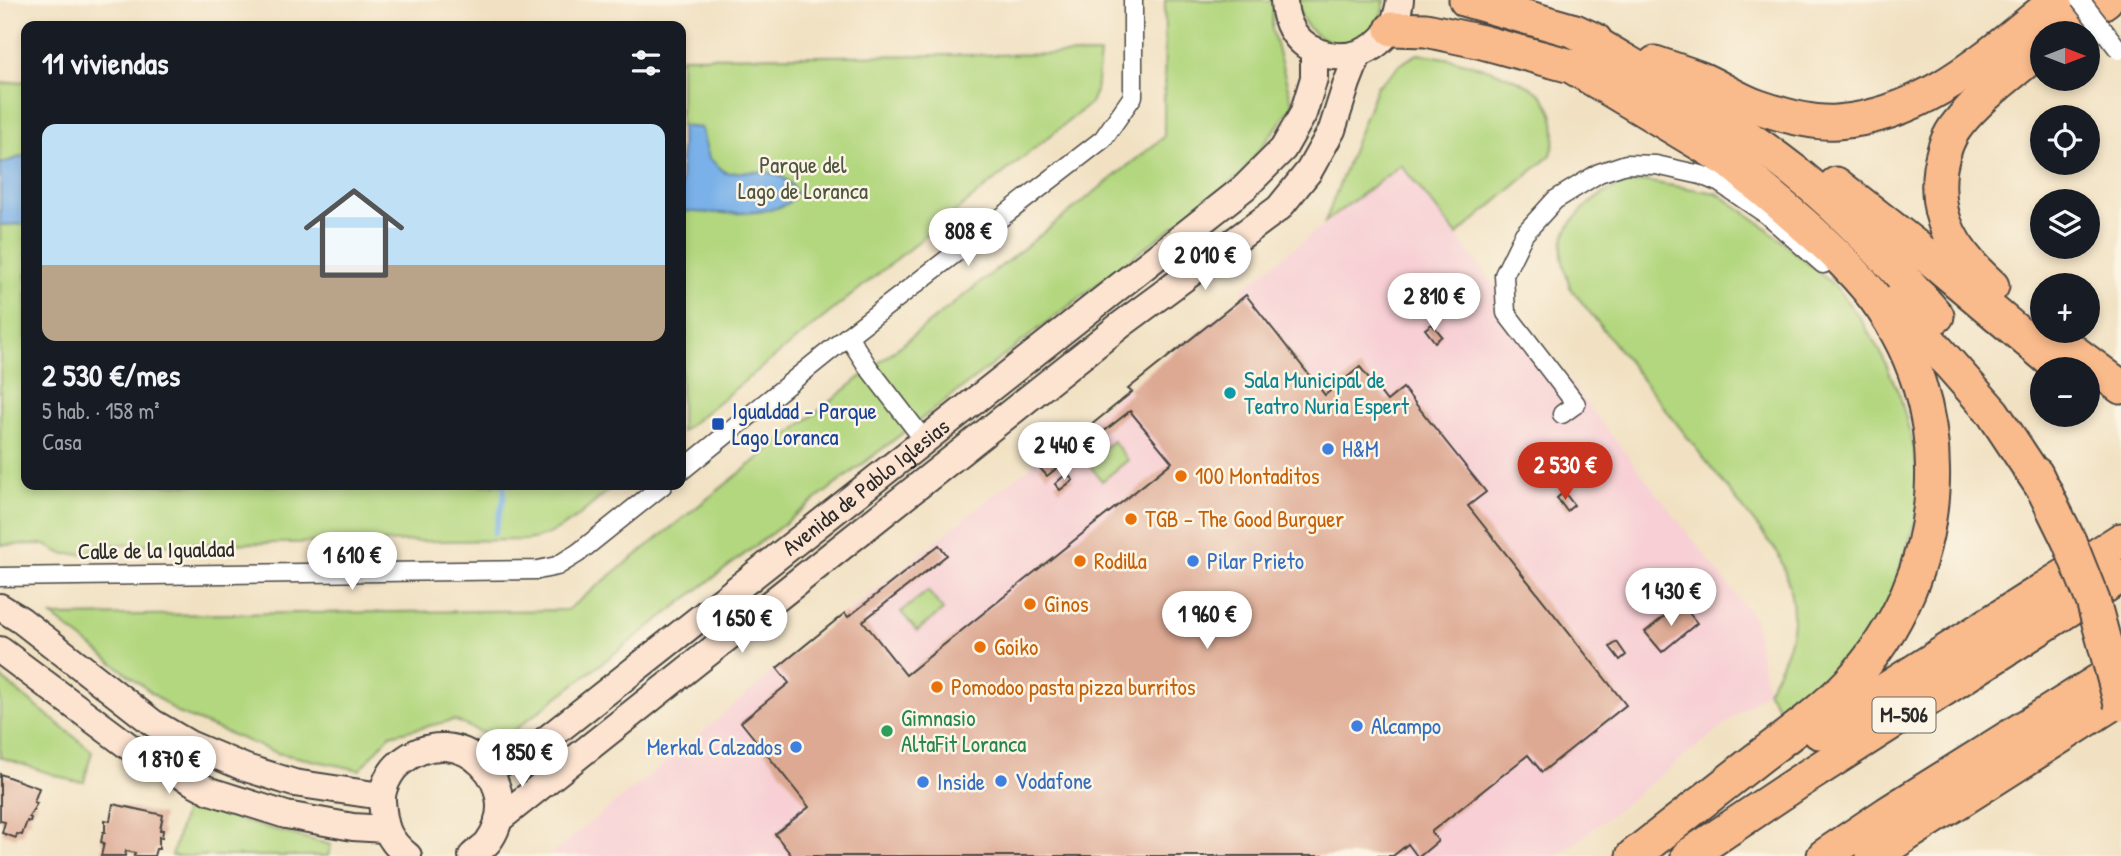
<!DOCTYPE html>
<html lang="es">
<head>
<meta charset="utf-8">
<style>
	body { margin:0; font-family:"Patrick Hand",sans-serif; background:#20242c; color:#f1f3f6; height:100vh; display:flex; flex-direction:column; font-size:26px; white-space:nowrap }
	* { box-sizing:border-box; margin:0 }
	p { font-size:23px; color:#9ea1a6 }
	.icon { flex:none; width:38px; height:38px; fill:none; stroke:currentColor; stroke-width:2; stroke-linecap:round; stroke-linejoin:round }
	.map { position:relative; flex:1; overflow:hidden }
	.sheet { position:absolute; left:21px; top:21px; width:665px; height:469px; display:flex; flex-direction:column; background:#171b24; border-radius:14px; box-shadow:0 4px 10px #0003 }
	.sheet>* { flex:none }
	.needle { width:46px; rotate:90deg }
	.fabs { position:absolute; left:2030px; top:21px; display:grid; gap:14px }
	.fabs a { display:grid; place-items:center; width:70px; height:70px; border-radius:50%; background:#171b24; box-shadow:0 4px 10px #0003; font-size:35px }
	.price { position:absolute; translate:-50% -60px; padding:0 16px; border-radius:24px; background:#fff; color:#222; font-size:23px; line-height:46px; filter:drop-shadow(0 2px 4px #0008) }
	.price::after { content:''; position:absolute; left:50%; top:42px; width:21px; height:16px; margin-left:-10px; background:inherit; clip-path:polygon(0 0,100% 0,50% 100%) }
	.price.selected { background:#c8321e; color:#fff }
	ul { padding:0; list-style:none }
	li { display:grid; align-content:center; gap:14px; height:371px; padding:0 21px }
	li span { display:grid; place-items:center; height:217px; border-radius:14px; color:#555 }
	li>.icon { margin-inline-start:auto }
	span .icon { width:126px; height:126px; fill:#fffc; stroke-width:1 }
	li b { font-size:30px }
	h2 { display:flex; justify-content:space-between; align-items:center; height:84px; padding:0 21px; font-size:30px }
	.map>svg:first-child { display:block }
	.built { fill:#f7cfd4 }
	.green { fill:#b3d77f; stroke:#6f8155; stroke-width:2 }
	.water { fill:#79b1e8; stroke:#526e8a; stroke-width:2 }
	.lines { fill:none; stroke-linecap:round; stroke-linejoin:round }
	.stream { stroke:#79b1e8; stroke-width:5 }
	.building { fill:#dda993 }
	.street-casing { stroke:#494642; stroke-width:21 }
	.secondary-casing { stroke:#494642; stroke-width:30 }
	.highway-casing { stroke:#494642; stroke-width:37 }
	.street { stroke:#fff; stroke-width:18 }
	.secondary { stroke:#fde4d1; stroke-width:26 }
	.highway { stroke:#fabb8c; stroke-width:33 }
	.street-bridge-casing { stroke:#494642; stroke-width:21; stroke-linecap:butt }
	.highway-bridge-casing { stroke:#494642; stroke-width:37; stroke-linecap:butt }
	.street-bridge { stroke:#fff; stroke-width:18 }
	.highway-bridge { stroke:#fabb8c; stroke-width:33 }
	.culture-dot { fill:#0f9aa8; stroke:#fcf5e5; stroke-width:2.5 }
	.transit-dot { fill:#1a4fb4; stroke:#fcf5e5; stroke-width:2.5 }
	.shop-dot { fill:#3f7fe0; stroke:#fcf5e5; stroke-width:2.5 }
	.food-dot { fill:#e8710a; stroke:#fcf5e5; stroke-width:2.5 }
	.leisure-dot { fill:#2e9e5b; stroke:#fcf5e5; stroke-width:2.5 }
	.labels { text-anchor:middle; stroke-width:5; stroke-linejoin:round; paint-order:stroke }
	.shield { fill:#fcf5e5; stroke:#6a6863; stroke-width:2 }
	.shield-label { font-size:21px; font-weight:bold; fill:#2b2b2b }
	.park-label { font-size:23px; fill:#4d5640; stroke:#fcf5e5 }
	.culture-label { font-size:23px; fill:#0d838f; stroke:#fcf5e5; text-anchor:start }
	.transit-label { font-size:23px; fill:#164399; stroke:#fcf5e5; text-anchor:start }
	.shop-label { font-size:23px; fill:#366cbe; stroke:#fcf5e5; text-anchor:start }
	.food-label { font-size:23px; fill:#c56008; stroke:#fcf5e5; text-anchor:start }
	.street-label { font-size:23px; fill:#2b2b2b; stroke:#fcf5e5 }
	.leisure-label { font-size:23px; fill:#27864d; stroke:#fcf5e5; text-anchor:start }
</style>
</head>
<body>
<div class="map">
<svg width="2121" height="856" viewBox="0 0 2121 856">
	<rect width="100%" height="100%" fill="#fcf5e5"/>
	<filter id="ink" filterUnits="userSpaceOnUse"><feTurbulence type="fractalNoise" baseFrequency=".0143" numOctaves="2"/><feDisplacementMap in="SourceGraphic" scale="14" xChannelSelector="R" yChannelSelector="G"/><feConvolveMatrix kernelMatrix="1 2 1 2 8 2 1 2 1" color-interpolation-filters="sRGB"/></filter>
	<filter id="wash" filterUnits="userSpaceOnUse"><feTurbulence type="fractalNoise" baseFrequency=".00686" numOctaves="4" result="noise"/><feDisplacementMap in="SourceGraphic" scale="28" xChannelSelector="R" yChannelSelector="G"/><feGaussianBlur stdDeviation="1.57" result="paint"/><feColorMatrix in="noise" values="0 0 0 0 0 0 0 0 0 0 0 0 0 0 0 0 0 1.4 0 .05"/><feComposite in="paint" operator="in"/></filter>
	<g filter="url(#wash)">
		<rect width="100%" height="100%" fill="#f1e1c2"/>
		<!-- built -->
		<polygon class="built" points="1401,165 1754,618 1767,691 1559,856 548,856 695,739 777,668 1245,295 1241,289"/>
		<!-- green -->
		<g class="green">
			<polygon points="1165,0 1273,0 1272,30 1293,106 1239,176 500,741 454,720 390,735 360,770 277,753 178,713 52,616 567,610 1164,137"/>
			<path d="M1296,0H1385C1377,57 1306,57 1296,0Z"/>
			<polygon points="1100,54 1096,91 1091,103 681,432 681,57"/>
			<path d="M1418,54C1446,56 1526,76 1544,98C1557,116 1557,136 1551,155L1457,235L1401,165L1325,222L1377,86C1393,74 1398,63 1418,54Z"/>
			<path d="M26,81V485H615C588,507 563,535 527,540L96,545L89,554H63L43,544L0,545V84Z"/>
			<path d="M1643,181L1717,193L1759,222L1836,287L1859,317L1881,353L1900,396L1913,445L1922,502L1881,626L1789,722L1767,691C1798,637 1801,611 1778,553L1570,287C1567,277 1563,265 1562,255C1559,225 1591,198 1617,187C1625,184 1635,183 1643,181Z"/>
			<polygon points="1113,441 1128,460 1102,481 1087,462"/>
			<polygon points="928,591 943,610 917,631 901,612"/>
			<polygon points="0,677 92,751 84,782 73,781 0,757"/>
			<polygon points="186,806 331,845 328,856 172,856"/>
		</g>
		<!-- water -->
		<g class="water">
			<path d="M681,126L701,128L709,158L726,173C752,172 783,165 796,193C788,220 705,213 681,211Z"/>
			<polygon points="26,155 26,224 0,225 0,164"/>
		</g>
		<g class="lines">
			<!-- stream -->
			<polyline class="stream" points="494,534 504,498 504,485"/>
		</g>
		<g id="blocks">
			<!-- building -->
			<g class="building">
				<polygon points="1246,295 1325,395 1360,367 1387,401 1403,388 1486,492 1468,506 1626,705 1542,772 1528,755 1431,832 1438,841 1420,856 1417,856 1408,844 1393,856 792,856 775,834 809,807 741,722 789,683 777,668 845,613 848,617 939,545 947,555 863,621 906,675 1172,462 1130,411 1047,476 1039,467 1132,392 1128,389"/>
				<polygon points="1432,324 1442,336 1435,342 1425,329"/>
				<polygon points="1067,473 1073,480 1060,490 1055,484"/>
				<polygon points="1564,492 1574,505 1567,511 1557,498"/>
				<polygon points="1681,603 1697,623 1662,652 1645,632"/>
				<polygon points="1617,642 1626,655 1620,660 1610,647"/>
				<polygon points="0,774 39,788 34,802 37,803 29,817 31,818 30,822 27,821 22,835 17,834 16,838 2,833 5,822 0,821"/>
				<polygon points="113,804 163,815 160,830 163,830 162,838 159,837 159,849 156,849 154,856 134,856 135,853 126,851 125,856 101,856 104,843 101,842 103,832 105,832 105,820 110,821"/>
			</g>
		</g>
	</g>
	<g filter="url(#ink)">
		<use href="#blocks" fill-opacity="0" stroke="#494642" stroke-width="2"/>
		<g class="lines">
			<defs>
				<g id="street">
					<polyline points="848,336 868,367 924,440"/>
					<polyline points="1562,414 1576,404 1506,313 1504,275 1524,234 1555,200 1599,173 1626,164 1656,165 1701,175 1720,183 1766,214 1823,264"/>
					<polyline points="681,471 848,336 1103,139 1133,96 1133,0"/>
					<polyline points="0,577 538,570 557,566 578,553 663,485"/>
				</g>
				<g id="secondary">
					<path d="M1284,0C1286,74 1391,76 1400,0"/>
					<polyline points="0,607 21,620 153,723 189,744 246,768 294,783 381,796"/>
					<polyline points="0,650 135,751 210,791 286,815 353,827 385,829"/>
					<path id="s1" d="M487,769L533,750L1245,187L1283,149L1303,114L1314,78V50"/>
					<polyline points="498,820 1122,324 1279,208 1309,171 1332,130 1347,83 1358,55"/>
					<path d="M408,856C387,839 384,827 382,801C381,789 390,771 400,763C460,714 528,788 488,842C484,847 477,851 472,856"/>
				</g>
				<g id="highway">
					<polyline points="1466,0 1575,31 1595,40"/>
					<polyline points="1392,29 1426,30 1482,42 1571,66 1744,170"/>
					<path d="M1575,31C1649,76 1727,118 1795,172C1847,214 1893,265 1937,316"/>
					<polyline points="2060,33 2106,0"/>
					<path d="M1655,63C1670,68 1686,73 1701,79C1720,87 1738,100 1759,107C1782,115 1812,124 1837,122C1928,115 1990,53 2057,0"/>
					<polyline points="1836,184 1919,249 2061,369"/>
					<path d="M1992,286C1955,253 1933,220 1940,168C1943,152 1947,137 1958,124C1981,95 2014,72 2042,48"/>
					<polyline points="1895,302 1993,413 2046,493"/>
					<polyline points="2046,331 2121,387"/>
					<polyline points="2036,474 2069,541"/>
					<polyline points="1819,732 2121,540"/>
					<path d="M1633,856C1676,822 1719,789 1762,755C1791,733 1823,710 1848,684C1951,575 1963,405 1867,288C1827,240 1774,200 1727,159"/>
					<polyline points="1688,856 1797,783 2121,576"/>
					<polyline points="1824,856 1888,813 2121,667"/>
					<polyline points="1873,856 2121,698"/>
				</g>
			</defs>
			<!-- street casing -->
			<use href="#street" class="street-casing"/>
			<!-- secondary casing -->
			<use href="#secondary" class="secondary-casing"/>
			<!-- highway casing -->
			<use href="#highway" class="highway-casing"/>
			<!-- street -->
			<use href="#street" class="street"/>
			<!-- secondary -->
			<use href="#secondary" class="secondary"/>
			<!-- highway -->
			<use href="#highway" class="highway"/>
			<defs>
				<polyline id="street-bridge" points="2080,0 2119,50"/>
				<polyline id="highway-bridge" points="2069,541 2093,601 2121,704"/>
			</defs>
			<!-- street-bridge casing -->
			<use href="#street-bridge" class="street-bridge-casing"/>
			<!-- highway-bridge casing -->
			<use href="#highway-bridge" class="highway-bridge-casing"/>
			<!-- street-bridge -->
			<use href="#street-bridge" class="street-bridge"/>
			<!-- highway-bridge -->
			<use href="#highway-bridge" class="highway-bridge"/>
		</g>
	</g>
	<!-- markers -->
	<circle class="culture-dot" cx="1230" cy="393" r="7"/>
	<rect class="transit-dot" x="711" y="417" width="14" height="14" rx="3.5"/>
	<g class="shop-dot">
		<circle cx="1328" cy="449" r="7"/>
		<circle cx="1193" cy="561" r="7"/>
		<circle cx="1357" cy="726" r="7"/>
		<circle cx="796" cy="747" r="7"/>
		<circle cx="1001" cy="781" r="7"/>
		<circle cx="923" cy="782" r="7"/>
	</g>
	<g class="food-dot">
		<circle cx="1181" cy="476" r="7"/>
		<circle cx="1131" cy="519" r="7"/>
		<circle cx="1080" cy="561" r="7"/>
		<circle cx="1030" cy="604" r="7"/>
		<circle cx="980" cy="647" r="7"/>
		<circle cx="937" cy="687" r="7"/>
	</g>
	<circle class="leisure-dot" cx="887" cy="731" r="7"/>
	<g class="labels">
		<!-- shield labels -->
		<rect class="shield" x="1872.5" y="697.5" width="63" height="35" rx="5"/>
		<g class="shield-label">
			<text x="1904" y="722">M-506</text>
		</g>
		<!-- park labels -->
		<g class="park-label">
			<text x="803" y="173">Parque del<tspan x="803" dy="26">Lago de Loranca</tspan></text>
		</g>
		<!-- culture labels -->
		<g class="culture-label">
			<text x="1244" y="388">Sala Municipal de<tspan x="1244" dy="26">Teatro Nuria Espert</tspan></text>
		</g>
		<!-- transit labels -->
		<g class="transit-label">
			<text x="732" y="419">Igualdad - Parque<tspan x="732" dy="26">Lago Loranca</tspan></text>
		</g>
		<!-- shop labels -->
		<g class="shop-label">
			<text x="1342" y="457">H&amp;M</text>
			<text x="1207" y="569">Pilar Prieto</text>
			<text x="1371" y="734">Alcampo</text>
			<text x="782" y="755" text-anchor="end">Merkal Calzados</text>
			<text x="1015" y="789">Vodafone</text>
			<text x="937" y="790">Inside</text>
		</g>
		<!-- food labels -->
		<g class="food-label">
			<text x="1195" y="484">100 Montaditos</text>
			<text x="1145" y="527">TGB - The Good Burguer</text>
			<text x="1094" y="569">Rodilla</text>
			<text x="1044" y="612">Ginos</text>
			<text x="994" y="655">Goiko</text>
			<text x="951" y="695">Pomodoo pasta pizza burritos</text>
		</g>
		<!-- street labels -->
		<g class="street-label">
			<text dy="8" stroke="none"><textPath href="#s1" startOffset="474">Avenida de Pablo Iglesias</textPath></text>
			<text transform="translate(156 550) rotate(-1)" y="8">Calle de la Igualdad</text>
		</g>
		<!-- leisure labels -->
		<g class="leisure-label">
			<text x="901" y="726">Gimnasio<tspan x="901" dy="26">AltaFit Loranca</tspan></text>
		</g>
	</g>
</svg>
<div class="fabs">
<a><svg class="needle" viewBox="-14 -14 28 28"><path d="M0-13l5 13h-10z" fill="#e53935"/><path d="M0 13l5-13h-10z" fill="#9ea1a6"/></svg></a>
<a><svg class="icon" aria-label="locate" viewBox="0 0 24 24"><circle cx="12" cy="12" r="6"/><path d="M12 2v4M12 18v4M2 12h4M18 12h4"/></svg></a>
<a><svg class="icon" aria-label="layers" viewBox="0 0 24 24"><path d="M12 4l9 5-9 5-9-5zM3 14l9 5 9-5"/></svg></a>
<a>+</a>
<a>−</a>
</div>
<b class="price" style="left:968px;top:268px">808 €</b>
<b class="price" style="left:1205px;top:292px">2 010 €</b>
<b class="price" style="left:1434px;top:333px">2 810 €</b>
<b class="price" style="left:1064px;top:482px">2 440 €</b>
<b class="price selected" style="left:1565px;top:502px">2 530 €</b>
<b class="price" style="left:352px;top:592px">1 610 €</b>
<b class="price" style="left:1671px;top:628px">1 430 €</b>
<b class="price" style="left:1207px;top:651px">1 960 €</b>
<b class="price" style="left:742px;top:655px">1 650 €</b>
<b class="price" style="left:522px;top:789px">1 850 €</b>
<b class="price" style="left:169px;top:796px">1 870 €</b>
<section class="sheet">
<h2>11 viviendas<svg class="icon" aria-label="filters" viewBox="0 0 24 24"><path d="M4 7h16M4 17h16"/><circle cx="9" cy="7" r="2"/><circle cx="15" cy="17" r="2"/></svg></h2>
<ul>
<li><span style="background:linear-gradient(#bfe0f5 65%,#b9a48a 0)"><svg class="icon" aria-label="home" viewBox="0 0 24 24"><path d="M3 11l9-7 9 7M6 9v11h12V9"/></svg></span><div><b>2 530 €/mes</b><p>5 hab. · 158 m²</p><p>Casa</p></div></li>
</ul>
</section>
</div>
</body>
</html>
